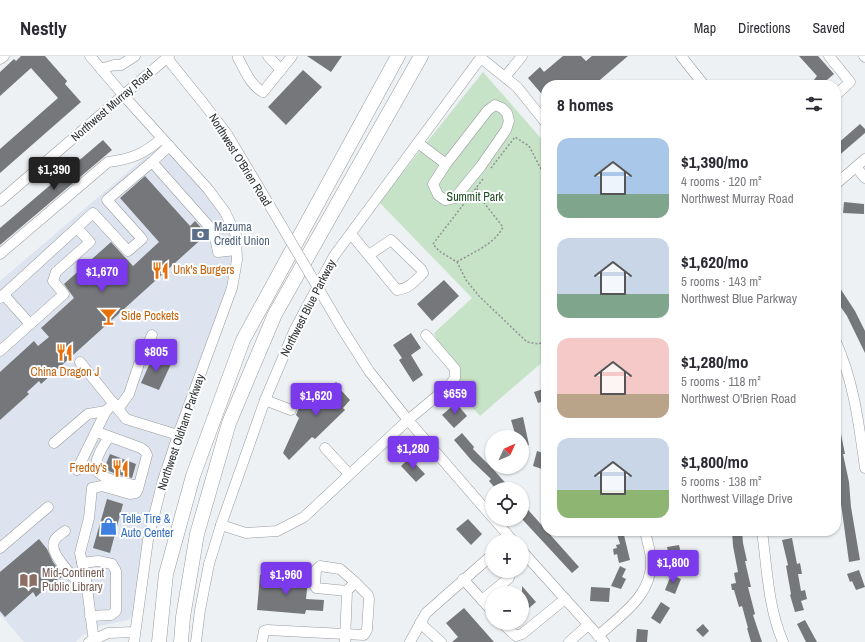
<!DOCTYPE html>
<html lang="en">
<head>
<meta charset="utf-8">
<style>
	body { margin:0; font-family:"Archivo Narrow",sans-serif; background:#f2f2f3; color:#2b2b33; height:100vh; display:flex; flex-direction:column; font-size:15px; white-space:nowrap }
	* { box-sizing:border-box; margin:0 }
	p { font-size:13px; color:#7c7c81 }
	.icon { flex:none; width:22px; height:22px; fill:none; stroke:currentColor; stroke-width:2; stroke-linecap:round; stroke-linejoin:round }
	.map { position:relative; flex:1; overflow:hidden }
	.side { position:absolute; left:541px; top:24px; width:300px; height:456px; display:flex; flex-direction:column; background:#fff; border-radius:16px; box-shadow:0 1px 3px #0004 }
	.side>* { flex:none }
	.needle { width:26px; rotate:46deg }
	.buttons { position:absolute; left:485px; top:374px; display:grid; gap:8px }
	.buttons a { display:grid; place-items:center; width:44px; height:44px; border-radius:50%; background:#fff; box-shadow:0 1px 3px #0004; font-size:20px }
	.price { position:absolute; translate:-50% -34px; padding:0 9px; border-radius:4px; background:#7c3aed; color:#fff; font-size:13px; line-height:26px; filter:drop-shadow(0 1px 2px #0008) }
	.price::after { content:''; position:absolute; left:50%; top:24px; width:12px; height:9px; margin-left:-6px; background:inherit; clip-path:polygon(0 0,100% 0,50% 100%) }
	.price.on { background:#222; color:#fff }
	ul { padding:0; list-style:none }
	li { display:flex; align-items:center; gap:12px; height:100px; padding:0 16px }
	li span { display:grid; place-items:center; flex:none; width:112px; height:80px; border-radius:12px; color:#555 }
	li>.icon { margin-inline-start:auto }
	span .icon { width:48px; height:48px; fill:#fffc; stroke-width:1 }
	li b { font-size:17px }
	h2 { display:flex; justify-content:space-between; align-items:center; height:48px; padding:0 16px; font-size:17px }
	header { display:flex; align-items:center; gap:24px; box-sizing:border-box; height:56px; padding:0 20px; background:#fff; border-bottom:1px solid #e1e1e2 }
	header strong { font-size:19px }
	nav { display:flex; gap:22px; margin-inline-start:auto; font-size:14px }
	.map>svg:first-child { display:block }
	.built { fill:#dee4ef }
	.green { fill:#c7e3c7 }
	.building { fill:#75777a }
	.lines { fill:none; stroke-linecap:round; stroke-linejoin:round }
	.minor-casing { stroke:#989a9e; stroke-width:11 }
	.highway-casing { stroke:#989a9e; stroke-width:15 }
	.path { stroke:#909294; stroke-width:1.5; stroke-dasharray:2 2; stroke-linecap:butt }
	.minor { stroke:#fff; stroke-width:10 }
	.highway { stroke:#fff; stroke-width:14 }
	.minor-bridge-casing { stroke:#989a9e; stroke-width:11; stroke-linecap:butt }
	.minor-bridge { stroke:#fff; stroke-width:10 }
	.labels { text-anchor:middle; stroke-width:4; stroke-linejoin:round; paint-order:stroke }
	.street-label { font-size:12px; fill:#2f3031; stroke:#fdfeff }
	.park-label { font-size:12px; fill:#1e4c21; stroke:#fdfeff }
	.service-label { font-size:12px; fill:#4e5e75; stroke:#fdfeff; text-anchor:start }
	.food-label { font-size:12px; fill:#c56008; stroke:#fdfeff; text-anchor:start }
	.shop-label { font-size:12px; fill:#366cbe; stroke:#fdfeff; text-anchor:start }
	.education-label { font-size:12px; fill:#785e54; stroke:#fdfeff; text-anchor:start }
</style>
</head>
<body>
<header>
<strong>Nestly</strong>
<nav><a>Map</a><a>Directions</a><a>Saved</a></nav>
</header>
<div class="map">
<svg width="865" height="586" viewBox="0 0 865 586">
	<rect width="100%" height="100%" fill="#eef1f4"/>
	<!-- built -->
	<polygon class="built" points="164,85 232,170 234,190 230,228 168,403 134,559 128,564 99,570 83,579 76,586 24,586 0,558 0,225"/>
	<!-- green -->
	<polygon class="green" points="483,16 546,88 546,303 480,360 458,336 434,277 472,242 379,146"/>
	<!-- building -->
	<g class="building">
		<polygon points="21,0 45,0 67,25 65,28 81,46 0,117 0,93 58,42 31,12 0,40 0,16 14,3 16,5"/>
		<polygon points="307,0 342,0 331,16"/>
		<polygon points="563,0 581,0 586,5 592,0 628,0 594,29 546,29 546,43 528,22 540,11 544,16"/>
		<polygon points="799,0 818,0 834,18 821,29 810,29 817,20"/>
		<polygon points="303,14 322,31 286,69 268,51"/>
		<polygon points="860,68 865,73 865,77 836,102 836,89"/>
		<polygon points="103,84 112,94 0,189 0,172"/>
		<polygon points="145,120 190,170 195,165 207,178 41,328 39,325 27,336 29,338 0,364 0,316 34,285 38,290 49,281 41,272 74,242 64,228 111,186 133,210 159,186 120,142"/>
		<polygon points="844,146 864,148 864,158 843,157"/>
		<polygon points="444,224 459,240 432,265 417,248"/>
		<polygon points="836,226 855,255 865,275 865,297 847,260 836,244"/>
		<polygon points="411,277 421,292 411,299 423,319 413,326 399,304 402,302 393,289"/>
		<polygon points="153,300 171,308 159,334 141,327"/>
		<polygon points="336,326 341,331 340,333 350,344 343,352 345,354 315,383 312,381 289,404 283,397 299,362 296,359 299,351 321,330 327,335"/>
		<polygon points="546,332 546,344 538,347 534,336"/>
		<polygon points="456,347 467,360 454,372 442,359"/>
		<polygon points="523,361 529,389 522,391 522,381 516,381 511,364"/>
		<polygon points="839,368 845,398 843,398 849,426 851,451 860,504 849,506 838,426 836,426 836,369"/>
		<polygon points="462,377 474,391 473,393 492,412 511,433 496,433 489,425 491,423 472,405 454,384"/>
		<polygon points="537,395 546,398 546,408 544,407 542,413 533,410"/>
		<polygon points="110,398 136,408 132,422 116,418 104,413"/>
		<polygon points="410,402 425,418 416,426 401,410"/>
		<polygon points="107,443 123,448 110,497 93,492"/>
		<polygon points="522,447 579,511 572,517 522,463"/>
		<polygon points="468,463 482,478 471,489 456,473"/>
		<polygon points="616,475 623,475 630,504 619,507 617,498 614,499 613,493 617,492 616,489 620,488"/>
		<polygon points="732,475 742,475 743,487 747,505 745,505 751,531 748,531 755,558 753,559 762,586 751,586 747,572 748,572 742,550 739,551 734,534 732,534 731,528 736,527 734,517 738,516 733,490"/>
		<polygon points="792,482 797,508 800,507 802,518 798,518 801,535 805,534 807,543 801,545 804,554 795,556 790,539 791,538 786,510 788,509 782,484"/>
		<polygon points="39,483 47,493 53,506 64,520 51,527 36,541 33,536 5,561 0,555 0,516"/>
		<polygon points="679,489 683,507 671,509 667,491"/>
		<polygon points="620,510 626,513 622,521 626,523 621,533 611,530"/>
		<polygon points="859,514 865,531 856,534 852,525 850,526 847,518"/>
		<polygon points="260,519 308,523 306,543 324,544 323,555 306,554 305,558 257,554"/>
		<polygon points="671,519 681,523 675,538 665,534"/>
		<polygon points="522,530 536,546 522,558"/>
		<polygon points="591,531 610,532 609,546 590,545"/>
		<polygon points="661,546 670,552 660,568 651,562"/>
		<polygon points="464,552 494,586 452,586 458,581 446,567"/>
		<polygon points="805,564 817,586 806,586 797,568"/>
		<polygon points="703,568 709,575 703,581 696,574"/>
		<polygon points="637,573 648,574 647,586 636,586"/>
	</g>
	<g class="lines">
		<defs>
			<g id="minor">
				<polyline points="90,0 124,40 208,133 225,156 236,179 237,204 232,232 178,379 163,424 148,484 134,586"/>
				<path d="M238,0V2C245,14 250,29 263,36L292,0"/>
				<polyline points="268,0 281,14"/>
				<polyline points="681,0 704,29"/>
				<polyline points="829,0 850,26 836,39"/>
				<polyline points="864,0 865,1"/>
				<polyline points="167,2 204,48 227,78 280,167"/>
				<polyline points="481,2 517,31 546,67"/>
				<polyline points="0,3 4,0"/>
				<polyline points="101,13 114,9 121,9 135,0"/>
				<polyline points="505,21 522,0"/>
				<polyline points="418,87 446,108 433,128 438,139 445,144 455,142 481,110 506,74 509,65 507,57 502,52 495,49 488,54 446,108"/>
				<polyline points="169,90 152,106 214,176 218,196 236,194"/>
				<polyline points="856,111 865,122"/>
				<polyline points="836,128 865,103"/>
				<polyline points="0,145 169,0"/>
				<path d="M351,178L397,234C409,233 415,225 423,217L421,213L391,184L369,199"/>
				<path d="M0,198L108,106C132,103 144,98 162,82"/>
				<polyline points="4,239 30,268"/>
				<polyline points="0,242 93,157 128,195 142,183 107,144 152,106"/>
				<polyline points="341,271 369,315 408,364 492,461"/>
				<path d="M836,286C854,326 859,369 865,412"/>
				<polyline points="0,295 64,238 53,225 56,216 90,186 77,172"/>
				<polyline points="80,306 126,363 178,379"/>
				<polyline points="265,344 291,354"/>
				<polyline points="118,353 129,338 139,308 152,279"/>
				<path d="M109,381C81,422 102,421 138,430"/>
				<polyline points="54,387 88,358 106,355"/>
				<polyline points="325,392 349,418"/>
				<polyline points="77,414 106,355 114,347"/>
				<polyline points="494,463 513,485"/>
				<polyline points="221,469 246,477 277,475 304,461 408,364 449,330 455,322 455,313 426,279"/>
				<path d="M65,475C61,478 55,481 54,486C49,498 73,520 80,528"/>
				<path d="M762,475C767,512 768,551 783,586"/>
				<polyline points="0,492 48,451"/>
				<polyline points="522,495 604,586"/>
				<polyline points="82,507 98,505 112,508 116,515 116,555 111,559 90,560"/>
				<polyline points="463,523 492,555"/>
				<polyline points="482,544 509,522"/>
				<polyline points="420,567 441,586"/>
				<polyline points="502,567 516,580 522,578 565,543"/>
				<path d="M598,580C622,558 653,539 651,503C650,494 647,484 645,475"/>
				<polyline points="89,586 108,577 135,576"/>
				<polyline points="94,586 86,524 80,497 89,462 92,432 102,430 130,438 136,437 138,433 147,399 145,395 141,392 97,376"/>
				<polyline points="196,586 200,554 209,508 221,469 265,344 295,273 334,200 482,0"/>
				<polyline points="262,586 264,575 267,574 364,579 367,574 369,543 368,539 355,526"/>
				<polyline points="345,586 347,535 355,526 340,513 320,510 316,514 315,530 316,532 347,535"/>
				<polyline points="410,586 426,557 492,499"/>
				<polyline points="569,586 588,569"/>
			</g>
			<g id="highway">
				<polyline points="159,586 166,518 193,420 243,284 398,0"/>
				<polyline points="181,586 183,561 197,478 229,367 275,258 421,0"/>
			</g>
		</defs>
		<!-- minor casing -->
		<use href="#minor" class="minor-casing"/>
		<!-- highway casing -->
		<use href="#highway" class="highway-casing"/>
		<!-- path -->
		<g class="path">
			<polyline points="491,112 515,81 529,90 541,113 546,118"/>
			<polyline points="483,123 433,188 439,195 457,206 466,224 479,240 527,286 539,288 546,283"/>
			<polyline points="468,143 473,140 479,141"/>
			<path d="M457,206C473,196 494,189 503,171L478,139L477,130"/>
		</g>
		<!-- minor -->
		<use href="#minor" class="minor"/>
		<!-- highway -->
		<use href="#highway" class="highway"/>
		<defs>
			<polyline id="minor-bridge" points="280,167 341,271"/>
		</defs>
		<!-- minor-bridge casing -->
		<use href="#minor-bridge" class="minor-bridge-casing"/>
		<!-- minor-bridge -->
		<use href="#minor-bridge" class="minor-bridge"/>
	</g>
	<!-- icons -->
	<defs>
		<symbol id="bank-bare" viewBox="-9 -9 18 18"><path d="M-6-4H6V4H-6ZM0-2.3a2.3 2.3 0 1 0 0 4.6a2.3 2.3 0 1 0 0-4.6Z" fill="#5c6f8a" stroke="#fdfeff" stroke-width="2.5" paint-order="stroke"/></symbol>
		<symbol id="restaurant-bare" viewBox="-9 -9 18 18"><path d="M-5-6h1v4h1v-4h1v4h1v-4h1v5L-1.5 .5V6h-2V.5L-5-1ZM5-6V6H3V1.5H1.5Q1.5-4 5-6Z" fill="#e8710a" stroke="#fdfeff" stroke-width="2.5" paint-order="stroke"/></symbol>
		<symbol id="bar-bare" viewBox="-9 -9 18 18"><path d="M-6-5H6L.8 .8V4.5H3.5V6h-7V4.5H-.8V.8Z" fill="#e8710a" stroke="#fdfeff" stroke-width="2.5" paint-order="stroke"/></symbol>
		<symbol id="shop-bare" viewBox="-9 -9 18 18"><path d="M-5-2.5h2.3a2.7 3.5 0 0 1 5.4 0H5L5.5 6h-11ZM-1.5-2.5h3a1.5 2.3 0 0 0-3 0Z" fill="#3f7fe0" stroke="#fdfeff" stroke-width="2.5" paint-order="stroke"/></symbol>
		<symbol id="library-bare" viewBox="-9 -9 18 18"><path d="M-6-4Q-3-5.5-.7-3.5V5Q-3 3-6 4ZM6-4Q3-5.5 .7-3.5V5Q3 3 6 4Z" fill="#8d6e63" stroke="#fdfeff" stroke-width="2.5" paint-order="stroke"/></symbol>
	</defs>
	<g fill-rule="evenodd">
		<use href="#bank-bare" x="188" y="166" width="25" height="25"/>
		<use href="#restaurant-bare" x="148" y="202" width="25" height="25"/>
		<use href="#bar-bare" x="96" y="248" width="25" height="25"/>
		<use href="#restaurant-bare" x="52" y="284" width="25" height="25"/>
		<use href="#restaurant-bare" x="108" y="400" width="25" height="25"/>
		<use href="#shop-bare" x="96" y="458" width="25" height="25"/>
		<use href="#library-bare" x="16" y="512" width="25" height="25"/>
	</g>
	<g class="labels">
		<!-- street labels -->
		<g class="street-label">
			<text transform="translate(112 49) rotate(-41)" y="4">Northwest Murray Road</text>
			<text transform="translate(240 104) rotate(58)" y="4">Northwest O'Brien Road</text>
			<text transform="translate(308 252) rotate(-63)" y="4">Northwest Blue Parkway</text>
			<text transform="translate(181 376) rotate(-71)" y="4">Northwest Oldham Parkway</text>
		</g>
		<!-- park labels -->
		<g class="park-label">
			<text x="475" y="145">Summit Park</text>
		</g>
		<!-- service labels -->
		<g class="service-label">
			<text x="214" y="175">Mazuma<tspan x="214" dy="14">Credit Union</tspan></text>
		</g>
		<!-- food labels -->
		<g class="food-label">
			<text x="173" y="218">Unk's Burgers</text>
			<text x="121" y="264">Side Pockets</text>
			<text x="65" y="320" text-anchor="middle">China Dragon J</text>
			<text x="107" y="416" text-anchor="end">Freddy's</text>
		</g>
		<!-- shop labels -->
		<g class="shop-label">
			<text x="121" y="467">Telle Tire &amp;<tspan x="121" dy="14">Auto Center</tspan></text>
		</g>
		<!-- education labels -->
		<g class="education-label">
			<text x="42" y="521">Mid-Continent<tspan x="42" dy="14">Public Library</tspan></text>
		</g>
	</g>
</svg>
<div class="buttons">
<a><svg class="needle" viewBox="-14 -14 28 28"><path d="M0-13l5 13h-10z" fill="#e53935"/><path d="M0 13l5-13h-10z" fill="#7c7c81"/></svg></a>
<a><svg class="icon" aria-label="locate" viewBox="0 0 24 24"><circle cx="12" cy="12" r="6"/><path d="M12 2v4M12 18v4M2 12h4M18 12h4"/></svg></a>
<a>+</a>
<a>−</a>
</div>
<b class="price on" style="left:54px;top:135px">$1,390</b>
<b class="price" style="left:102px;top:237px">$1,670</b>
<b class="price" style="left:156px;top:317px">$805</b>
<b class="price" style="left:455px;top:359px">$659</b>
<b class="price" style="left:316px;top:361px">$1,620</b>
<b class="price" style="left:413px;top:414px">$1,280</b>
<b class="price" style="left:673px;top:528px">$1,800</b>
<b class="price" style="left:286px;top:540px">$1,960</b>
<section class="side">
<h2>8 homes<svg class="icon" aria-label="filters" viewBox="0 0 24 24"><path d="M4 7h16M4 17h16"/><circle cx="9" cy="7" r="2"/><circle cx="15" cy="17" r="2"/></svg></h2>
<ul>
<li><span style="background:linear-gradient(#a9c7e8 70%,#7fa58c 0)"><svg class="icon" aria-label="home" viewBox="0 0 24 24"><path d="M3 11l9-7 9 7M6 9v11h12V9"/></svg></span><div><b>$1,390/mo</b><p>4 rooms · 120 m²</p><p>Northwest Murray Road</p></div></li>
<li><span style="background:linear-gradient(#c9d6e8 70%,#7fa58c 0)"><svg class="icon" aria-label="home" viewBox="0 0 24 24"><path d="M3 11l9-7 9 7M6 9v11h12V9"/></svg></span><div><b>$1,620/mo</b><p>5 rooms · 143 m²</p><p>Northwest Blue Parkway</p></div></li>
<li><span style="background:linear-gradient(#f6c9c9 70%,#b9a48a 0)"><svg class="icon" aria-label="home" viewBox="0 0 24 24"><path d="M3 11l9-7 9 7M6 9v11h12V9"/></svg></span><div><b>$1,280/mo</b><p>5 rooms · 118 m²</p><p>Northwest O'Brien Road</p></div></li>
<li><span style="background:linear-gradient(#c9d6e8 65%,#8fb573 0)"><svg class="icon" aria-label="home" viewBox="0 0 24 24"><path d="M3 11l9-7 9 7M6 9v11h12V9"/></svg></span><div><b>$1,800/mo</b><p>5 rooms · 138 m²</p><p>Northwest Village Drive</p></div></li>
</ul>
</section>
</div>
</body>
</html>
